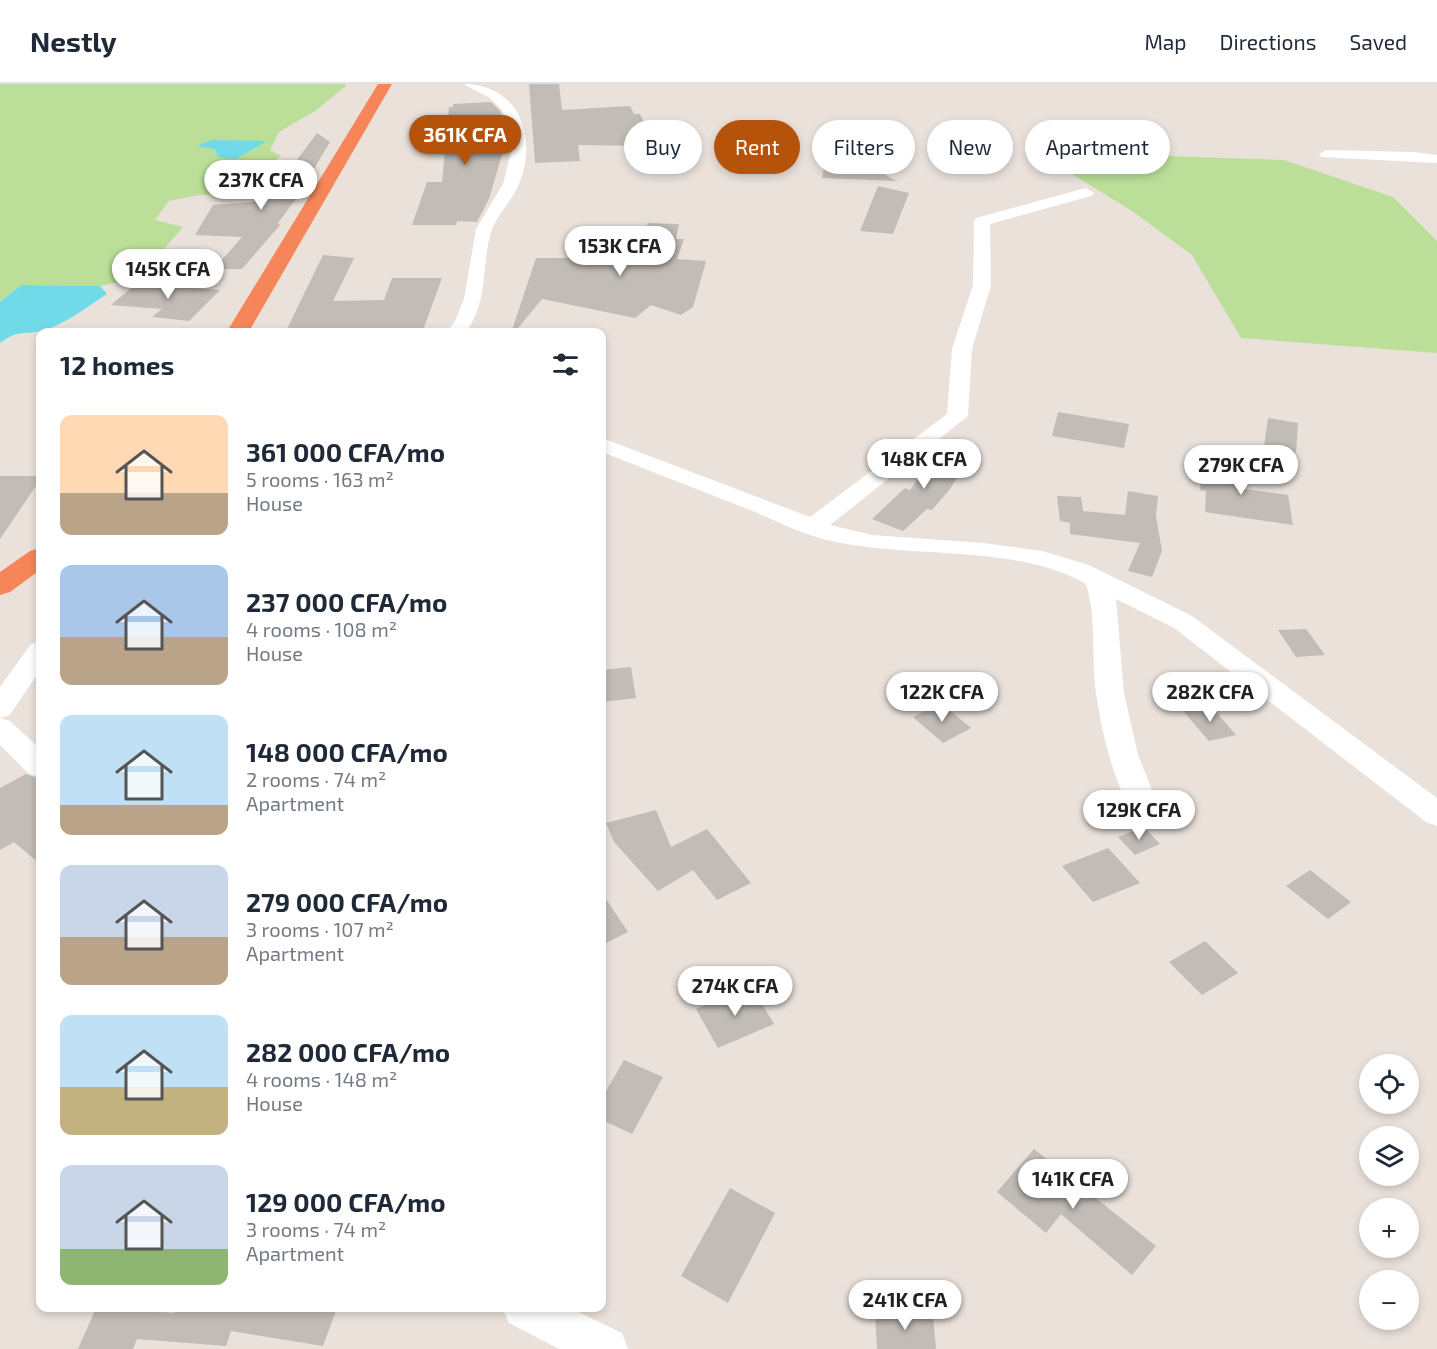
<!DOCTYPE html>
<html lang="en">
<head>
<meta charset="utf-8">
<style>
	body { margin:0; font-family:"Exo 2",sans-serif; background:#f6f6f7; color:#1f2937; height:100vh; display:flex; flex-direction:column; font-size:22px; white-space:nowrap }
	* { box-sizing:border-box; margin:0 }
	p { font-size:20px; color:#747a83 }
	.icon { flex:none; width:33px; height:33px; fill:none; stroke:currentColor; stroke-width:2; stroke-linecap:round; stroke-linejoin:round }
	.map { position:relative; flex:1; overflow:hidden }
	.side { position:absolute; left:36px; top:244px; width:570px; height:984px; display:flex; flex-direction:column; background:#fff; border-radius:12px; box-shadow:0 3px 9px #0003 }
	.side>* { flex:none }
	.hud { position:absolute; left:624px; top:36px; width:570px; height:54px; display:flex; gap:12px }
	.tools { position:absolute; left:1359px; top:970px; display:grid; gap:12px }
	.tools a { display:grid; place-items:center; width:60px; height:60px; border-radius:50%; background:#fff; box-shadow:0 3px 9px #0003; font-size:30px }
	.price { position:absolute; translate:-50% -51px; padding:0 14px; border-radius:21px; background:#fff; color:#222; font-size:20px; line-height:39px; filter:drop-shadow(0 2px 3px #0008) }
	.price::after { content:''; position:absolute; left:50%; top:36px; width:18px; height:14px; margin-left:-9px; background:inherit; clip-path:polygon(0 0,100% 0,50% 100%) }
	.price.active { background:#b45309; color:#fff }
	ul { padding:0; list-style:none }
	li { display:flex; align-items:center; gap:18px; height:150px; padding:0 24px }
	li span { display:grid; place-items:center; flex:none; width:168px; height:120px; border-radius:12px; color:#555 }
	li>.icon { margin-inline-start:auto }
	span .icon { width:72px; height:72px; fill:#fffc; stroke-width:1 }
	li b { font-size:26px }
	h2 { display:flex; justify-content:space-between; align-items:center; height:72px; padding:0 24px; font-size:26px }
	.pill { padding:0 21px; border-radius:27px; background:#fff; box-shadow:0 3px 9px #0003; font-size:21px; line-height:54px }
	.pill.active { background:#b45309; color:#fff }
	header { display:flex; align-items:center; gap:36px; box-sizing:border-box; height:84px; padding:0 30px; background:#fff; border-bottom:2px solid #e0e1e3 }
	header strong { font-size:28px }
	nav { display:flex; gap:33px; margin-inline-start:auto; font-size:21px }
	.map>svg:first-child { display:block }
	.green { fill:#bbdf99 }
	.water { fill:#71dae8 }
	.building { fill:#c2bcb6 }
	.lines { fill:none; stroke-linecap:round; stroke-linejoin:round }
	.minor { fill:#fff; fill-rule:evenodd }
	.highway { fill:#f68659; fill-rule:evenodd }
</style>
</head>
<body>
<header>
<strong>Nestly</strong>
<nav><a>Map</a><a>Directions</a><a>Saved</a></nav>
</header>
<div class="map">
<svg width="1437" height="1265" viewBox="0 0 1437 1265">
	<rect width="100%" height="100%" fill="#eae1db"/>
	<!-- green -->
	<g class="green">
		<polygon points="0,0 345,0 346,2 315,27 279,48 270,66 281,72 231,110 199,111 169,117 155,136 183,143 162,167 216,169 201,182 100,202 21,201 0,218"/>
		<polygon points="1121,64 1164,72 1284,76 1393,113 1437,157 1437,269 1241,254 1192,171 1132,127 1049,76"/>
	</g>
	<!-- water -->
	<g class="water">
		<polygon points="211,56 267,57 236,75 218,73 215,65 197,62"/>
		<path d="M21,201L100,202L107,210C88,222 67,239 45,246C24,252 20,244 0,259V218Z"/>
	</g>
	<!-- building -->
	<g class="building">
		<polygon points="529,0 559,0 562,26 630,22 634,30 640,30 655,62 578,61 580,77 535,79"/>
		<polygon points="491,18 500,27 508,50 489,115 477,138 457,137 456,141 412,141 427,98 442,98 449,23 453,23 453,20"/>
		<polygon points="317,49 330,58 296,115 278,139 280,141 242,185 214,185 242,153 195,151 213,121 266,117"/>
		<polygon points="842,65 896,97 822,94 827,67"/>
		<polygon points="878,102 909,109 893,150 860,147"/>
		<polygon points="648,139 679,140 676,155 684,155 677,175 706,177 693,223 681,231 651,221 635,234 542,215 514,249 511,249 536,174 600,174 615,146 646,147"/>
		<polygon points="323,171 354,174 333,217 384,216 392,194 442,194 422,249 285,249"/>
		<polygon points="136,200 220,206 189,237 152,233 162,225 111,221"/>
		<polygon points="1058,328 1129,340 1124,364 1052,352"/>
		<polygon points="1268,334 1298,339 1296,369 1264,363"/>
		<polygon points="940,363 971,371 950,405 932,426 927,425 903,447 872,435 905,404 910,406"/>
		<polygon points="1202,377 1243,383 1244,405 1288,411 1293,441 1205,428 1206,407 1200,406"/>
		<polygon points="0,392 40,392 40,396 0,455"/>
		<polygon points="1128,407 1158,412 1156,432 1162,467 1152,493 1128,487 1140,459 1070,450 1070,439 1060,437 1057,412 1081,413 1083,427 1125,431"/>
		<polygon points="1306,545 1325,571 1296,573 1278,546"/>
		<polygon points="631,583 636,614 602,618 602,586"/>
		<polygon points="941,619 971,644 943,659 913,633"/>
		<polygon points="1210,621 1236,651 1209,657 1183,627"/>
		<polygon points="26,690 40,695 40,780 14,758 0,766 0,704"/>
		<polygon points="656,726 671,763 707,745 751,799 717,816 693,786 658,807 614,758 606,739"/>
		<polygon points="1144,743 1160,760 1135,771 1118,753"/>
		<polygon points="1108,764 1140,799 1093,818 1062,782"/>
		<polygon points="1310,786 1351,818 1328,835 1286,802"/>
		<polygon points="602,809 628,848 602,861"/>
		<polygon points="1205,857 1238,889 1202,911 1169,878"/>
		<polygon points="751,901 774,940 718,964 696,925"/>
		<polygon points="624,976 663,993 632,1050 602,1036 602,1014"/>
		<polygon points="1034,1065 1156,1162 1132,1191 1061,1130 1046,1149 997,1108"/>
		<polygon points="730,1104 775,1129 728,1219 681,1192"/>
		<polygon points="96,1224 174,1229 176,1224 337,1224 323,1262 231,1247 226,1262 137,1255 133,1265 78,1265"/>
		<polygon points="875,1227 933,1231 936,1265 877,1265"/>
	</g>
	<g class="lines">
		<!-- minor -->
		<g class="minor">
			<path d="M463,0C518,0 539,52 519,100C512,117 497,130 491,148C481,183 489,218 465,249H446L455,237L464,215L476,145L503,100L511,68L510,45L502,26L490,14Z"/>
			<polygon points="1326,66 1414,68 1437,71 1437,79 1321,73 1319,70"/>
			<path d="M1086,104L1094,109L1091,112L990,140L991,201L972,265L968,332L830,441L872,451L984,459L1042,467L1089,481L1192,532L1437,714V742L1426,738L1174,544L1116,515L1124,609L1138,671L1161,728L1157,736L1146,740L1135,736C1114,698 1102,652 1096,609C1091,573 1097,535 1086,500C1021,461 911,474 836,458C808,453 781,439 755,428C704,408 653,388 602,368V354L810,433L947,330L952,265L973,201L974,137L976,134Z"/>
			<polygon points="40,557 40,586 10,631 0,634 0,603 31,560"/>
			<polygon points="0,634 10,637 40,665 40,693 29,690 0,661"/>
			<polygon points="502,1224 570,1224 622,1249 628,1265 559,1265 509,1239"/>
		</g>
		<!-- highway -->
		<g class="highway">
			<polygon points="378,0 392,0 248,249 226,249"/>
			<polygon points="40,464 40,486 10,508 0,511 0,488 30,467"/>
		</g>
	</g>
</svg>
<div class="tools">
<a><svg class="icon" aria-label="locate" viewBox="0 0 24 24"><circle cx="12" cy="12" r="6"/><path d="M12 2v4M12 18v4M2 12h4M18 12h4"/></svg></a>
<a><svg class="icon" aria-label="layers" viewBox="0 0 24 24"><path d="M12 4l9 5-9 5-9-5zM3 14l9 5 9-5"/></svg></a>
<a>+</a>
<a>−</a>
</div>
<b class="price active" style="left:465px;top:82px">361K CFA</b>
<b class="price" style="left:261px;top:127px">237K CFA</b>
<b class="price" style="left:620px;top:193px">153K CFA</b>
<b class="price" style="left:168px;top:216px">145K CFA</b>
<b class="price" style="left:924px;top:406px">148K CFA</b>
<b class="price" style="left:1241px;top:412px">279K CFA</b>
<b class="price" style="left:942px;top:639px">122K CFA</b>
<b class="price" style="left:1210px;top:639px">282K CFA</b>
<b class="price" style="left:1139px;top:757px">129K CFA</b>
<b class="price" style="left:735px;top:933px">274K CFA</b>
<b class="price" style="left:1073px;top:1126px">141K CFA</b>
<b class="price" style="left:905px;top:1247px">241K CFA</b>
<div class="hud">
<a class="pill">Buy</a>
<a class="pill active">Rent</a>
<a class="pill">Filters</a>
<a class="pill">New</a>
<a class="pill">Apartment</a>
</div>
<section class="side">
<h2>12 homes<svg class="icon" aria-label="filters" viewBox="0 0 24 24"><path d="M4 7h16M4 17h16"/><circle cx="9" cy="7" r="2"/><circle cx="15" cy="17" r="2"/></svg></h2>
<ul>
<li><span style="background:linear-gradient(#ffd9b3 65%,#b9a48a 0)"><svg class="icon" aria-label="home" viewBox="0 0 24 24"><path d="M3 11l9-7 9 7M6 9v11h12V9"/></svg></span><div><b>361 000 CFA/mo</b><p>5 rooms · 163 m²</p><p>House</p></div></li>
<li><span style="background:linear-gradient(#a9c7e8 60%,#b9a48a 0)"><svg class="icon" aria-label="home" viewBox="0 0 24 24"><path d="M3 11l9-7 9 7M6 9v11h12V9"/></svg></span><div><b>237 000 CFA/mo</b><p>4 rooms · 108 m²</p><p>House</p></div></li>
<li><span style="background:linear-gradient(#bfe0f5 75%,#b9a48a 0)"><svg class="icon" aria-label="home" viewBox="0 0 24 24"><path d="M3 11l9-7 9 7M6 9v11h12V9"/></svg></span><div><b>148 000 CFA/mo</b><p>2 rooms · 74 m²</p><p>Apartment</p></div></li>
<li><span style="background:linear-gradient(#c9d6e8 60%,#b9a48a 0)"><svg class="icon" aria-label="home" viewBox="0 0 24 24"><path d="M3 11l9-7 9 7M6 9v11h12V9"/></svg></span><div><b>279 000 CFA/mo</b><p>3 rooms · 107 m²</p><p>Apartment</p></div></li>
<li><span style="background:linear-gradient(#bfe0f5 60%,#c2b280 0)"><svg class="icon" aria-label="home" viewBox="0 0 24 24"><path d="M3 11l9-7 9 7M6 9v11h12V9"/></svg></span><div><b>282 000 CFA/mo</b><p>4 rooms · 148 m²</p><p>House</p></div></li>
<li><span style="background:linear-gradient(#c9d6e8 70%,#8fb573 0)"><svg class="icon" aria-label="home" viewBox="0 0 24 24"><path d="M3 11l9-7 9 7M6 9v11h12V9"/></svg></span><div><b>129 000 CFA/mo</b><p>3 rooms · 74 m²</p><p>Apartment</p></div></li>
</ul>
</section>
</div>
</body>
</html>
